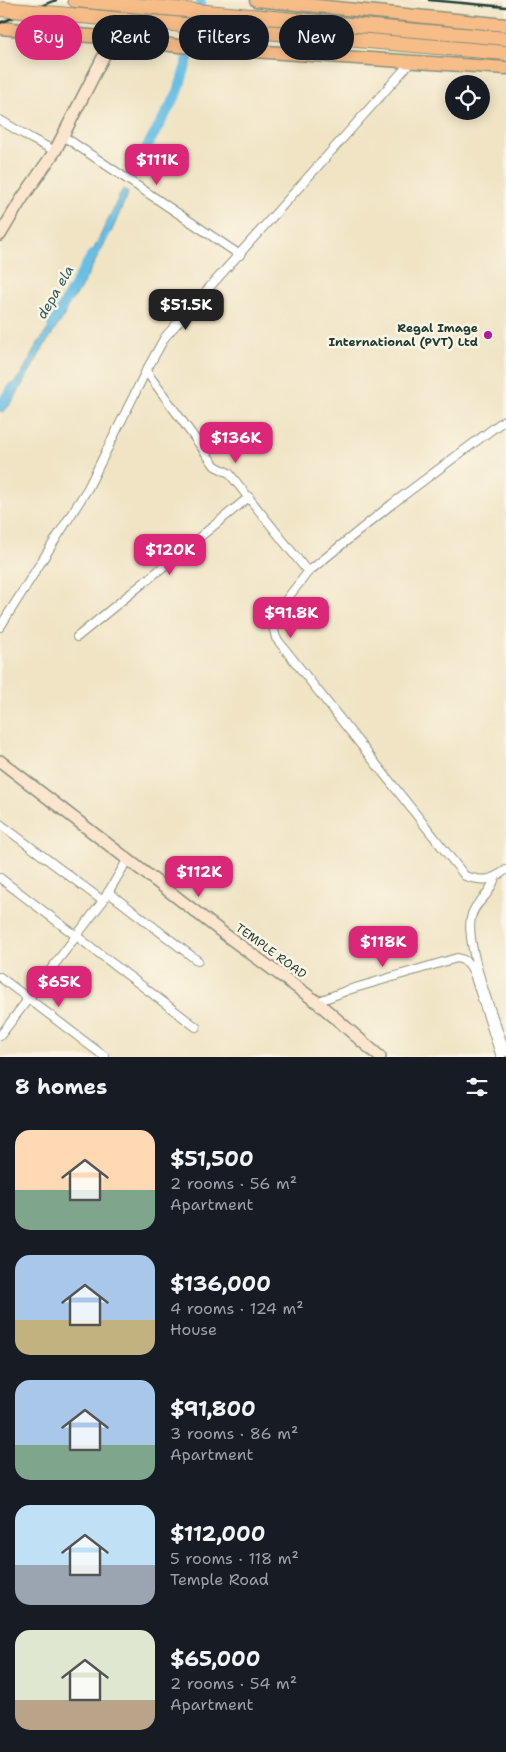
<!DOCTYPE html>
<html lang="en">
<head>
<meta charset="utf-8">
<style>
	body { margin:0; font-family:"Shantell Sans",sans-serif; background:#242831; color:#f1f3f6; height:100vh; display:flex; flex-direction:column; font-size:19px; white-space:nowrap }
	* { box-sizing:border-box; margin:0 }
	p { font-size:16px; color:#9ea1a6 }
	.icon { flex:none; width:28px; height:28px; fill:none; stroke:currentColor; stroke-width:2; stroke-linecap:round; stroke-linejoin:round }
	.map { position:relative; height:1057px; overflow:hidden }
	.drawer { display:flex; flex-direction:column; background:#171b24; flex:1 }
	.drawer>* { flex:none }
	.hud { position:absolute; left:15px; top:15px; width:476px; height:45px; display:flex; gap:10px }
	.fabs { position:absolute; left:445px; top:75px; display:grid; gap:10px }
	.fabs a { display:grid; place-items:center; width:45px; height:45px; border-radius:50%; background:#171b24; box-shadow:0 2px 12px #0003; font-size:25px }
	.price { position:absolute; translate:-50% -42px; padding:0 11px; border-radius:10px; background:#db2777; color:#fff; font-size:16px; line-height:32px; filter:drop-shadow(0 1px 2px #0008) }
	.price::after { content:''; position:absolute; left:50%; top:30px; width:15px; height:11px; margin-left:-8px; background:inherit; clip-path:polygon(0 0,100% 0,50% 100%) }
	.price.active { background:#222; color:#fff }
	ul { padding:0; list-style:none }
	li { display:flex; align-items:center; gap:15px; height:125px; padding:0 15px }
	li span { display:grid; place-items:center; flex:none; width:140px; height:100px; border-radius:15px; color:#555 }
	li>.icon { margin-inline-start:auto }
	span .icon { width:60px; height:60px; fill:#fffc; stroke-width:1 }
	li b { font-size:21px }
	h2 { display:flex; justify-content:space-between; align-items:center; height:60px; padding:0 15px; font-size:21px }
	.tag { padding:0 18px; border-radius:22px; background:#171b24; box-shadow:0 2px 12px #0003; font-size:18px; line-height:45px }
	.tag.active { background:#db2777; color:#fff }
	.map>svg:first-child { display:block }
	.water { fill:#68bee4; stroke:#447e8c }
	.lines { fill:none; stroke-linecap:round; stroke-linejoin:round }
	.canal { stroke:#68bee4; stroke-width:10 }
	.street-casing { stroke:#88907c; stroke-width:10 }
	.secondary-casing { stroke:#88907c; stroke-width:14 }
	.primary-casing { stroke:#88907c; stroke-width:15 }
	.highway-casing { stroke:#88907c; stroke-width:16 }
	.street { stroke:#fff; stroke-width:8 }
	.secondary { stroke:#fce5cf; stroke-width:11 }
	.primary { stroke:#f7bd88; stroke-width:12 }
	.highway { stroke:#f7bd88; stroke-width:14 }
	.rail { stroke:#1f3d34; stroke-width:2.5 }
	.highway-bridge-casing { stroke:#88907c; stroke-width:16; stroke-linecap:butt }
	.highway-bridge { stroke:#f7bd88; stroke-width:14 }
	.poi-dot { fill:#b5179e; stroke:#fcf5e5; stroke-width:2 }
	.labels { text-anchor:middle; stroke-width:5; stroke-linejoin:round; paint-order:stroke }
	.poi-label { font-size:12px; font-weight:bold; fill:#1f3d34; stroke:#fcf5e5; text-anchor:end }
	.street-label { font-size:12px; fill:#1f3d34; stroke:#fcf5e5 }
	.water-label { font-size:14px; font-style:italic; fill:#315d60; stroke:#fcf5e5 }
</style>
</head>
<body>
<div class="map">
<svg width="506" height="1057" viewBox="0 0 506 1057">
	<rect width="100%" height="100%" fill="#fcf5e5"/>
	<filter id="ink" filterUnits="userSpaceOnUse"><feTurbulence type="fractalNoise" baseFrequency=".02" numOctaves="2"/><feDisplacementMap in="SourceGraphic" scale="10" xChannelSelector="R" yChannelSelector="G"/><feConvolveMatrix kernelMatrix="1 2 1 2 8 2 1 2 1" color-interpolation-filters="sRGB"/></filter>
	<filter id="wash" filterUnits="userSpaceOnUse"><feTurbulence type="fractalNoise" baseFrequency=".0096" numOctaves="4" result="noise"/><feDisplacementMap in="SourceGraphic" scale="20" xChannelSelector="R" yChannelSelector="G"/><feGaussianBlur stdDeviation="1.12" result="paint"/><feColorMatrix in="noise" values="0 0 0 0 0 0 0 0 0 0 0 0 0 0 0 0 0 1.4 0 .05"/><feComposite in="paint" operator="in"/></filter>
	<g filter="url(#wash)">
		<rect width="100%" height="100%" fill="#f0e4c5"/>
		<!-- water -->
		<polygon class="water" points="123,189 128,193 113,228 78,293 67,306 64,316 43,348 13,401 5,410 0,412 2,404 11,387 22,373 37,345 58,315 63,303 75,288"/>
		<g class="lines">
			<!-- canal -->
			<g class="canal">
				<polyline points="193,39 201,3"/>
				<polyline points="132,173 178,92 189,55"/>
				<polyline points="52,325 92,255"/>
				<polyline points="0,406 12,388"/>
			</g>
		</g>
	</g>
	<g filter="url(#ink)">
		<g class="lines">
			<defs>
				<g id="street">
					<polyline points="0,120 32,139 55,151"/>
					<polyline points="63,136 240,255"/>
					<polyline points="146,371 215,466 229,473 308,572"/>
					<path d="M506,419L392,504L308,572L271,619L276,638L465,876C484,882 490,881 506,870"/>
					<polyline points="0,627 88,488 146,371 165,337 411,62"/>
					<polyline points="77,637 249,497"/>
					<polyline points="0,824 103,901"/>
					<polyline points="0,878 196,1027"/>
					<path d="M495,878C493,883 491,888 488,892C482,901 473,906 471,918C465,946 495,1023 506,1052"/>
					<polyline points="108,892 198,961"/>
					<polyline points="0,977 105,1057"/>
					<path d="M317,1002L348,990L457,958C466,960 469,963 473,971L501,1057"/>
					<polyline points="0,1036 103,901 128,859"/>
				</g>
				<g id="secondary">
					<polyline points="0,235 21,200 55,151 113,38"/>
					<polyline points="0,761 227,936 317,1002 380,1057"/>
				</g>
				<g id="primary">
					<polyline points="256,0 506,25"/>
					<polyline points="0,28 113,38 179,46 506,68"/>
				</g>
				<polyline id="highway" points="75,0 506,39"/>
			</defs>
			<!-- street casing -->
			<use href="#street" class="street-casing"/>
			<!-- secondary casing -->
			<use href="#secondary" class="secondary-casing"/>
			<!-- primary casing -->
			<use href="#primary" class="primary-casing"/>
			<!-- highway casing -->
			<use href="#highway" class="highway-casing"/>
			<!-- street -->
			<use href="#street" class="street"/>
			<!-- secondary -->
			<use href="#secondary" class="secondary"/>
			<!-- primary -->
			<use href="#primary" class="primary"/>
			<!-- highway -->
			<use href="#highway" class="highway"/>
			<!-- rail -->
			<g class="rail">
				<polyline points="429,0 506,7"/>
				<polyline points="0,23 56,0"/>
			</g>
			<defs>
				<polyline id="highway-bridge" points="0,9 506,53"/>
			</defs>
			<!-- highway-bridge casing -->
			<use href="#highway-bridge" class="highway-bridge-casing"/>
			<!-- highway-bridge -->
			<use href="#highway-bridge" class="highway-bridge"/>
		</g>
	</g>
	<!-- markers -->
	<circle class="poi-dot" cx="488" cy="335" r="5"/>
	<g class="labels">
		<!-- poi labels -->
		<g class="poi-label">
			<text x="478" y="332">Regal Image<tspan x="478" dy="14">International (PVT) Ltd</tspan></text>
		</g>
		<!-- street labels -->
		<g class="street-label">
			<text transform="translate(271 951) rotate(36)" y="4">TEMPLE ROAD</text>
		</g>
		<!-- water labels -->
		<g class="water-label">
			<text transform="translate(55 292) rotate(-60)" y="5">depa ela</text>
		</g>
	</g>
</svg>
<div class="fabs">
<a><svg class="icon" aria-label="locate" viewBox="0 0 24 24"><circle cx="12" cy="12" r="6"/><path d="M12 2v4M12 18v4M2 12h4M18 12h4"/></svg></a>
</div>
<b class="price" style="left:157px;top:186px">$111K</b>
<b class="price active" style="left:186px;top:331px">$51.5K</b>
<b class="price" style="left:236px;top:464px">$136K</b>
<b class="price" style="left:170px;top:576px">$120K</b>
<b class="price" style="left:291px;top:639px">$91.8K</b>
<b class="price" style="left:199px;top:898px">$112K</b>
<b class="price" style="left:383px;top:968px">$118K</b>
<b class="price" style="left:59px;top:1008px">$65K</b>
<div class="hud">
<a class="tag active">Buy</a>
<a class="tag">Rent</a>
<a class="tag">Filters</a>
<a class="tag">New</a>
</div>
</div>
<section class="drawer">
<h2>8 homes<svg class="icon" aria-label="filters" viewBox="0 0 24 24"><path d="M4 7h16M4 17h16"/><circle cx="9" cy="7" r="2"/><circle cx="15" cy="17" r="2"/></svg></h2>
<ul>
<li><span style="background:linear-gradient(#ffd9b3 60%,#7fa58c 0)"><svg class="icon" aria-label="home" viewBox="0 0 24 24"><path d="M3 11l9-7 9 7M6 9v11h12V9"/></svg></span><div><b>$51,500</b><p>2 rooms · 56 m²</p><p>Apartment</p></div></li>
<li><span style="background:linear-gradient(#a9c7e8 65%,#c2b280 0)"><svg class="icon" aria-label="home" viewBox="0 0 24 24"><path d="M3 11l9-7 9 7M6 9v11h12V9"/></svg></span><div><b>$136,000</b><p>4 rooms · 124 m²</p><p>House</p></div></li>
<li><span style="background:linear-gradient(#a9c7e8 65%,#7fa58c 0)"><svg class="icon" aria-label="home" viewBox="0 0 24 24"><path d="M3 11l9-7 9 7M6 9v11h12V9"/></svg></span><div><b>$91,800</b><p>3 rooms · 86 m²</p><p>Apartment</p></div></li>
<li><span style="background:linear-gradient(#bfe0f5 60%,#9aa5b1 0)"><svg class="icon" aria-label="home" viewBox="0 0 24 24"><path d="M3 11l9-7 9 7M6 9v11h12V9"/></svg></span><div><b>$112,000</b><p>5 rooms · 118 m²</p><p>Temple Road</p></div></li>
<li><span style="background:linear-gradient(#dfe7d0 70%,#b9a48a 0)"><svg class="icon" aria-label="home" viewBox="0 0 24 24"><path d="M3 11l9-7 9 7M6 9v11h12V9"/></svg></span><div><b>$65,000</b><p>2 rooms · 54 m²</p><p>Apartment</p></div></li>
</ul>
</section>
</body>
</html>
